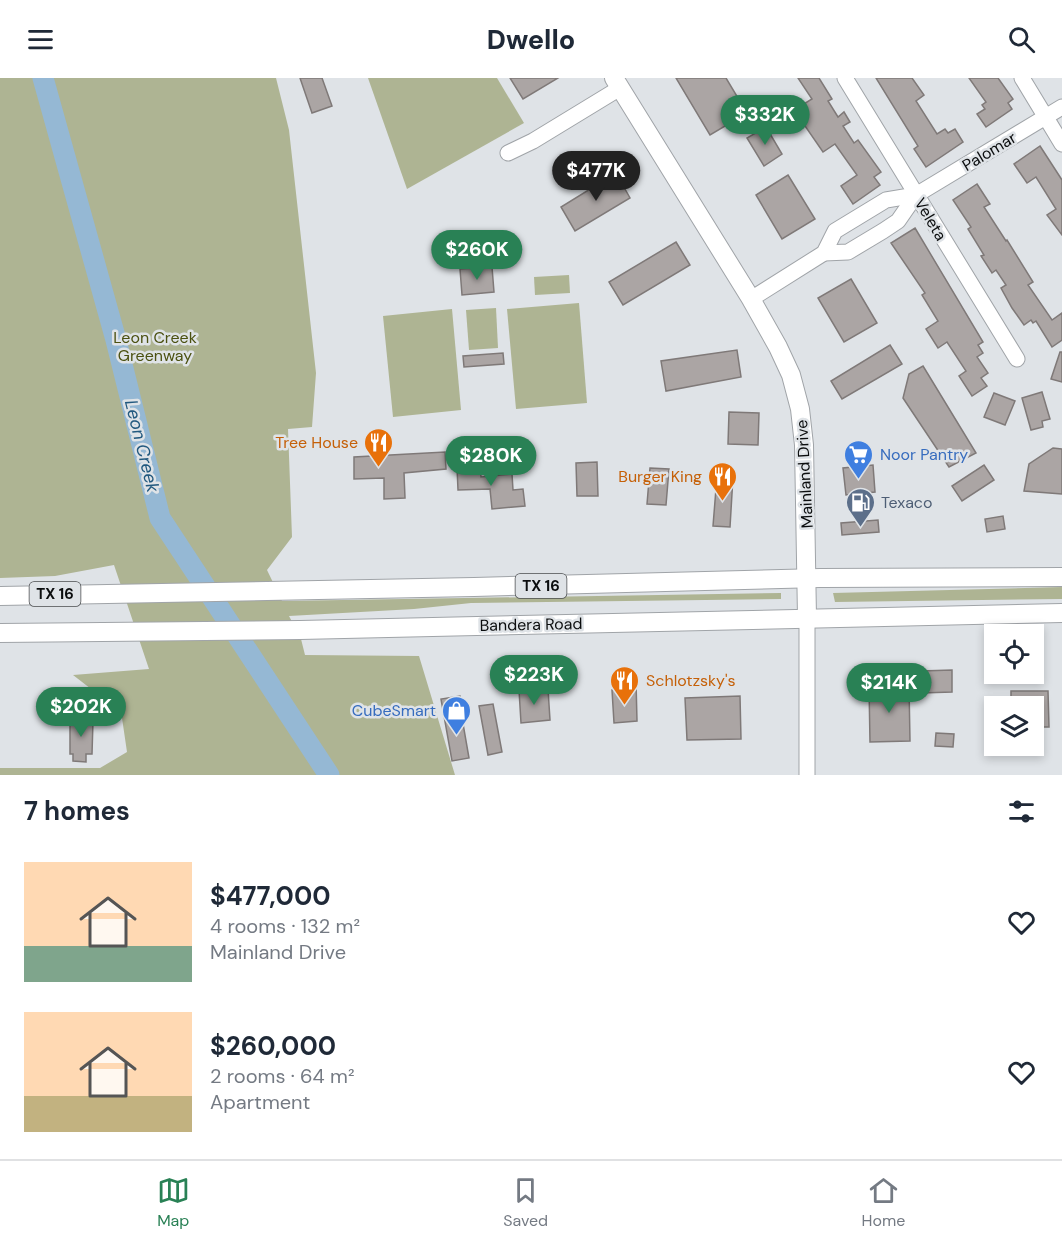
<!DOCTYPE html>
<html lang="en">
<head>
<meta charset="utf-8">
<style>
	body { margin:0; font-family:"DM Sans",sans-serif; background:#f2f2f3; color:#1f2937; height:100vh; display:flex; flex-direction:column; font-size:22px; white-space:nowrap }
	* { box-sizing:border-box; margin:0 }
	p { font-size:20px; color:#747a83 }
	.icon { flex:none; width:33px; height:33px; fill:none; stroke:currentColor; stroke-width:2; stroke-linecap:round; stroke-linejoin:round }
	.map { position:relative; height:697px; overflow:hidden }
	.details { display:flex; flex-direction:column; background:#fff; flex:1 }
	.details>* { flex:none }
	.buttons { position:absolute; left:984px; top:546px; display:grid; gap:12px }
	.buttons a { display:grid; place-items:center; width:60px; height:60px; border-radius:0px; background:#fff; box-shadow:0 3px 9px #0003; font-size:30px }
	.price { position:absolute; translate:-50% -51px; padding:0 14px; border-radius:21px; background:#298155; color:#fff; font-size:20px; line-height:39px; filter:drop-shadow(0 2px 3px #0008) }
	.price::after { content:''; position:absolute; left:50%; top:36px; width:18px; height:14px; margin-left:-9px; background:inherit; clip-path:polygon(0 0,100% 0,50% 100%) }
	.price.current { background:#222; color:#fff }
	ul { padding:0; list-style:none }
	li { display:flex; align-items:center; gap:18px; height:150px; padding:0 24px }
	li span { display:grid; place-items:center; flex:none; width:168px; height:120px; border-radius:0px; color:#555 }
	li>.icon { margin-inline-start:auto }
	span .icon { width:72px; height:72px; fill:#fffc; stroke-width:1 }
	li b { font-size:26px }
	h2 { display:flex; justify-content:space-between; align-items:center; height:72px; padding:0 24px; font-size:26px }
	header { display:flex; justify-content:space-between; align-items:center; height:78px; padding:0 24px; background:#fff; font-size:27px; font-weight:800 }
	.tabs { display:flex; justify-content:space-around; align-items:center; height:84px; border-top:2px solid #e0e1e3; background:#fff; font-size:16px; color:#747a83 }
	.tabs a { display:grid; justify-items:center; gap:3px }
	.tabs .current { color:#298155 }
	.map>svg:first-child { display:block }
	.green { fill:#aeb493 }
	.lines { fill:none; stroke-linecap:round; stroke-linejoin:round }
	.river { stroke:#95b8d4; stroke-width:21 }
	.building { fill:#aba5a4; stroke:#7f7978; stroke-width:1.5 }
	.minor-casing { stroke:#a0a4a8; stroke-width:17 }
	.major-casing { stroke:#a0a4a8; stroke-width:20 }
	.minor { stroke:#fff; stroke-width:15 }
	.major { stroke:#fff; stroke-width:18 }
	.labels { text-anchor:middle; stroke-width:5; stroke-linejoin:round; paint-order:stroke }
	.shield { fill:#dfe3e7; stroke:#4b4d4f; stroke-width:1.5 }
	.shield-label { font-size:15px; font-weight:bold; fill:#0b0d0e }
	.street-label { font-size:16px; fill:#0b0d0e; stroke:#dfe3e7 }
	.park-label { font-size:16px; fill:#4b5111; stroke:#dfe3e7 }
	.food-label { font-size:16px; fill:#c56008; stroke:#dfe3e7; text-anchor:end }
	.shop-label { font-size:16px; fill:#366cbe; stroke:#dfe3e7; text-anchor:start }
	.service-label { font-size:16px; fill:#4e5e75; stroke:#dfe3e7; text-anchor:start }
	.water-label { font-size:18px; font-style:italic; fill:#22597f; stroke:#dfe3e7 }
</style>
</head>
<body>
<header><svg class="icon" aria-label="menu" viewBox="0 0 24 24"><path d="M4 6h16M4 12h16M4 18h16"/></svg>Dwello<svg class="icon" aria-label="search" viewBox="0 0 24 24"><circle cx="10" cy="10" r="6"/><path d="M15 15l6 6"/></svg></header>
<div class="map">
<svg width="1062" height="697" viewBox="0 0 1062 697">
	<rect width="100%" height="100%" fill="#dfe3e7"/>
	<!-- green -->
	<g class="green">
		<polygon points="0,0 276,0 289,52 316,295 312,349 288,351 292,459 267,492 282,523 781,515 781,521 471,525 414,531 289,538 301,561 305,577 419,578 455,697 0,697 0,690 100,690 127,674 122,640 95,614 73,597 149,591 114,487 55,498 0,500"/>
		<polygon points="368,0 497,0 524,45 407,111"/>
		<polygon points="569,197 570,215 535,217 534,199"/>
		<polygon points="579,225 587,325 516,331 507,231"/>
		<polygon points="496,230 498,270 469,272 466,232"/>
		<polygon points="452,231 461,332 393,339 383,238"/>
		<polygon points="1062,509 1062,521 835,524 833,515"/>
	</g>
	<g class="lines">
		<!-- river -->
		<polyline class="river" points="43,0 116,262 160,440 329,697"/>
	</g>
	<!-- building -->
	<g class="building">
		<polygon points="300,0 322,0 332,28 312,35"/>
		<polygon points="510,0 558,0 523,21"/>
		<polygon points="676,0 726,0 747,35 710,57"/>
		<polygon points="798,0 819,0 832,21 828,23 838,39 844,34 850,44 843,48 854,65 858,62 881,94 874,99 880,107 853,126 841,108 857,97 835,66 823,74 794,32 812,21"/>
		<polygon points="876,0 912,0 924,17 916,23 937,56 945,51 948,55 955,51 963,64 926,89 914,71 918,68"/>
		<polygon points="969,0 998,0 1013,21 1008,25 1012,31 986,49 977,36 985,31 982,27 986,24"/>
		<polygon points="766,49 782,76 764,88 747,60"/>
		<polygon points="1040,68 1062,102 1062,157 1047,137 1056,131 1036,99 1027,105 1014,86"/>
		<polygon points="616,95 630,120 575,153 561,129"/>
		<polygon points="788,97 815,141 782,161 756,117"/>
		<polygon points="977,106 990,126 984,129 1006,163 1007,162 1033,204 1028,207 1052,242 1062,235 1062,262 1052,269 1036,243 1033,245 1031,242 1024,247 1012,230 1001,210 1006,207 996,192 992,195 981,178 984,177 968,151 971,149 953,122"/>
		<polygon points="915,150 983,264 978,267 983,275 977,279 988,295 981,300 987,308 972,318 959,298 966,293 947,264 938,270 926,251 938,243 922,217 925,215 891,165"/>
		<polygon points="676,164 690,187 623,227 609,204"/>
		<polygon points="492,189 494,214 462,217 460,191"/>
		<polygon points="851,201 877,245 844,264 818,220"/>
		<polygon points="890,267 902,286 842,321 831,303"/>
		<polygon points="737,272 741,299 666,313 661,283"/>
		<polygon points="1060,274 1062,274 1062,304 1051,301"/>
		<polygon points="503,275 504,286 464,289 463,278"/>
		<polygon points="923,288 976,375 949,389 903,320 909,296"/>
		<polygon points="1042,314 1050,341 1042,343 1043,349 1031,352 1022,320"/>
		<polygon points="994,315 1015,323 1005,347 984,339"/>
		<polygon points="729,334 759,335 758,367 728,366"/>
		<polygon points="1053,370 1062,371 1062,416 1024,413 1029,386"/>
		<polygon points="445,374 446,391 404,395 405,420 384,421 384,400 354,401 354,379"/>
		<polygon points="597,384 598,418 577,418 576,385"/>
		<polygon points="873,387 875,414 846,417 843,390"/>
		<polygon points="984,387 994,402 962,423 952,408"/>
		<polygon points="480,388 481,399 512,396 513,412 523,411 525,428 492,431 490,411 458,412 457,389"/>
		<polygon points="650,390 669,391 666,427 647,426"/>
		<polygon points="717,398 733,399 730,449 713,448"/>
		<polygon points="1003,438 1005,451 987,454 985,441"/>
		<polygon points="878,442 879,454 842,457 841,445"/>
		<polygon points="952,592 952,614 921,615 921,593"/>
		<polygon points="636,603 637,643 614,645 612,612 619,612 618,604"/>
		<polygon points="869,608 909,608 910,663 870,664"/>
		<polygon points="548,611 550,642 521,645 519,612"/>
		<polygon points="1011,613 1048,613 1049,649 1034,649 1034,628 1011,628"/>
		<polygon points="460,618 464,639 462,640 469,680 452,683 441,621"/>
		<polygon points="740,618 741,661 687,662 685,620"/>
		<polygon points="493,626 502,674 488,677 479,628"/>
		<polygon points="70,638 81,638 81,643 93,643 92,676 86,676 86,684 73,683 73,676 70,676"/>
		<polygon points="936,655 954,656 953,669 935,668"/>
	</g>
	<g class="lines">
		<defs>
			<g id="minor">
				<polyline points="845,0 1017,281"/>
				<polyline points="1022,0 1062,66"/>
				<polyline points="508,75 533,63 620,10"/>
				<polyline points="824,175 848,174 883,153 898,143 916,117"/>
				<polyline points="751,221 824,175 835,153 886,122 916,117 1062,29"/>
				<polyline points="807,697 807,539"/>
			</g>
			<g id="major">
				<polyline points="614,0 751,221 778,269 791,297 800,331 804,367 807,539"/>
				<polyline points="0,518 474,509 820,500 1062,499"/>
				<polyline points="0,555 300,552 1062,535"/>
			</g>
		</defs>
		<!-- minor casing -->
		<use href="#minor" class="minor-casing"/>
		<!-- major casing -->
		<use href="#major" class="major-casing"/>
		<!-- minor -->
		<use href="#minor" class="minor"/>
		<!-- major -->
		<use href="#major" class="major"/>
	</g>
	<!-- icons -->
	<defs>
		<symbol id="restaurant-pin" viewBox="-11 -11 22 30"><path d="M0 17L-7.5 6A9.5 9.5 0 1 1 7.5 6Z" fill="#e8710a" stroke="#dfe3e7"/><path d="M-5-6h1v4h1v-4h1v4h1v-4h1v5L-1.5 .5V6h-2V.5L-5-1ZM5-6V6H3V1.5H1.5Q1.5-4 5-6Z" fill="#fff"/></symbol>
		<symbol id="supermarket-pin" viewBox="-11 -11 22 30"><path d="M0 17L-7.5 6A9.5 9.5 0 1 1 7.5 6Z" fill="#3f7fe0" stroke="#dfe3e7"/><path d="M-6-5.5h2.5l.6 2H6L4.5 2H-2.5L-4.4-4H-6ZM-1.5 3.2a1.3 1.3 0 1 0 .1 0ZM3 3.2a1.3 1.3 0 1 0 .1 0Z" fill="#fff"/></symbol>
		<symbol id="fuel-pin" viewBox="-11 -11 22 30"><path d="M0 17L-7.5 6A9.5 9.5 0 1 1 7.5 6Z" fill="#5c6f8a" stroke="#dfe3e7"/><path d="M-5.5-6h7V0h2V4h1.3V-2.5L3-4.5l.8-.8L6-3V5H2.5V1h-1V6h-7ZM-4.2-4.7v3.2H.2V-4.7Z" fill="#fff"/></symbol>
		<symbol id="shop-pin" viewBox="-11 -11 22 30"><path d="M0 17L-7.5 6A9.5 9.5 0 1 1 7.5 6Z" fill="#3f7fe0" stroke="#dfe3e7"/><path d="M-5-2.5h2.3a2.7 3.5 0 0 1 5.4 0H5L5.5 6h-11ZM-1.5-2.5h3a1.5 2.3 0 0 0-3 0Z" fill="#fff"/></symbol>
	</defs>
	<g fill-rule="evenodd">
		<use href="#restaurant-pin" x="362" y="348" width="33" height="45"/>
		<use href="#supermarket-pin" x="842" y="360" width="33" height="45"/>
		<use href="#restaurant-pin" x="706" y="382" width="33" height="45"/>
		<use href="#fuel-pin" x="844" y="408" width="33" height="45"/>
		<use href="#restaurant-pin" x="608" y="586" width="33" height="45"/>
		<use href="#shop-pin" x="440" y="616" width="33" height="45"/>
	</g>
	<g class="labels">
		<!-- shield labels -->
		<g class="shield">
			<rect x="515.5" y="496" width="51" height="24" rx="4.5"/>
			<rect x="29.5" y="504" width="51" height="24" rx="4.5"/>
		</g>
		<g class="shield-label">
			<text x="541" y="513">TX 16</text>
			<text x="55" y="521">TX 16</text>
		</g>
		<!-- street labels -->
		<g class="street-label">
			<text transform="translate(989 73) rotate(-31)" y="6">Palomar</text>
			<text transform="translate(931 141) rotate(59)" y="6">Veleta</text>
			<text transform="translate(804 396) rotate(-93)" y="6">Mainland Drive</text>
			<text transform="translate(531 546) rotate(-1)" y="6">Bandera Road</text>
		</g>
		<!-- park labels -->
		<g class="park-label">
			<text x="155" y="265">Leon Creek<tspan x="155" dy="18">Greenway</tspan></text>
		</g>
		<!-- food labels -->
		<g class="food-label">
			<text x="358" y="370">Tree House</text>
			<text x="702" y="404">Burger King</text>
			<text x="646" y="608" text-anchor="start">Schlotzsky's</text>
		</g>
		<!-- shop labels -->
		<g class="shop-label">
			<text x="880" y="382">Noor Pantry</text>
			<text x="436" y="638" text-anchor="end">CubeSmart</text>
		</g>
		<!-- service labels -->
		<g class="service-label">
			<text x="881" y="430">Texaco</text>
		</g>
		<!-- water labels -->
		<g class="water-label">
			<text transform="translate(142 368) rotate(76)" y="6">Leon Creek</text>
		</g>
	</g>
</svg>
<div class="buttons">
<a><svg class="icon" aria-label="locate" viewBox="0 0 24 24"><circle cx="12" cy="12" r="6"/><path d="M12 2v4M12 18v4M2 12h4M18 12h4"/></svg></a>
<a><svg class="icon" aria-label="layers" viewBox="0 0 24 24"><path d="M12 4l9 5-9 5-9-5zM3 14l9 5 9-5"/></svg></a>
</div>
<b class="price" style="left:765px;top:68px">$332K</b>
<b class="price current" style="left:596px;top:124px">$477K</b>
<b class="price" style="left:477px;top:203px">$260K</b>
<b class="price" style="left:491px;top:409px">$280K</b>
<b class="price" style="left:534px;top:628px">$223K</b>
<b class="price" style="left:889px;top:636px">$214K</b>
<b class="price" style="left:81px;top:660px">$202K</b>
</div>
<section class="details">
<h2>7 homes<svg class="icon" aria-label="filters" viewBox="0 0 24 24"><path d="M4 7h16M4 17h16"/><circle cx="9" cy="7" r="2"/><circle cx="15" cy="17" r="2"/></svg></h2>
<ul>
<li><span style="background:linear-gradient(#ffd9b3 70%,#7fa58c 0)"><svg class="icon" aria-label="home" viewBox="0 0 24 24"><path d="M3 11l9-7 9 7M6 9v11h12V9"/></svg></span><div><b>$477,000</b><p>4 rooms · 132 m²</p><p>Mainland Drive</p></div><svg class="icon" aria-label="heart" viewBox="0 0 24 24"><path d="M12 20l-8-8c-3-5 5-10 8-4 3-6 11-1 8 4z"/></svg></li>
<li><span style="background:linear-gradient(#ffd9b3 70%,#c2b280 0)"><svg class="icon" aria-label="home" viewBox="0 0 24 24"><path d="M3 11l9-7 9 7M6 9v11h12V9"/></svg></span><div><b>$260,000</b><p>2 rooms · 64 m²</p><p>Apartment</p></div><svg class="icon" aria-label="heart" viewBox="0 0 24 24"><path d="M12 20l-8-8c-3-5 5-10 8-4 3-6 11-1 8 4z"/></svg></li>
</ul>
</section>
<nav class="tabs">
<a class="current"><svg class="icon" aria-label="map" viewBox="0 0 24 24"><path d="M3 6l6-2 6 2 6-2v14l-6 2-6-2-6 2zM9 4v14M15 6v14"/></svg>Map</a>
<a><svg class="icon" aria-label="saved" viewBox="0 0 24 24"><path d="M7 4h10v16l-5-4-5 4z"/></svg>Saved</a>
<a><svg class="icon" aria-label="home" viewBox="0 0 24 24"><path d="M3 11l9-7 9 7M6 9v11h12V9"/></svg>Home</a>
</nav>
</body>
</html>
